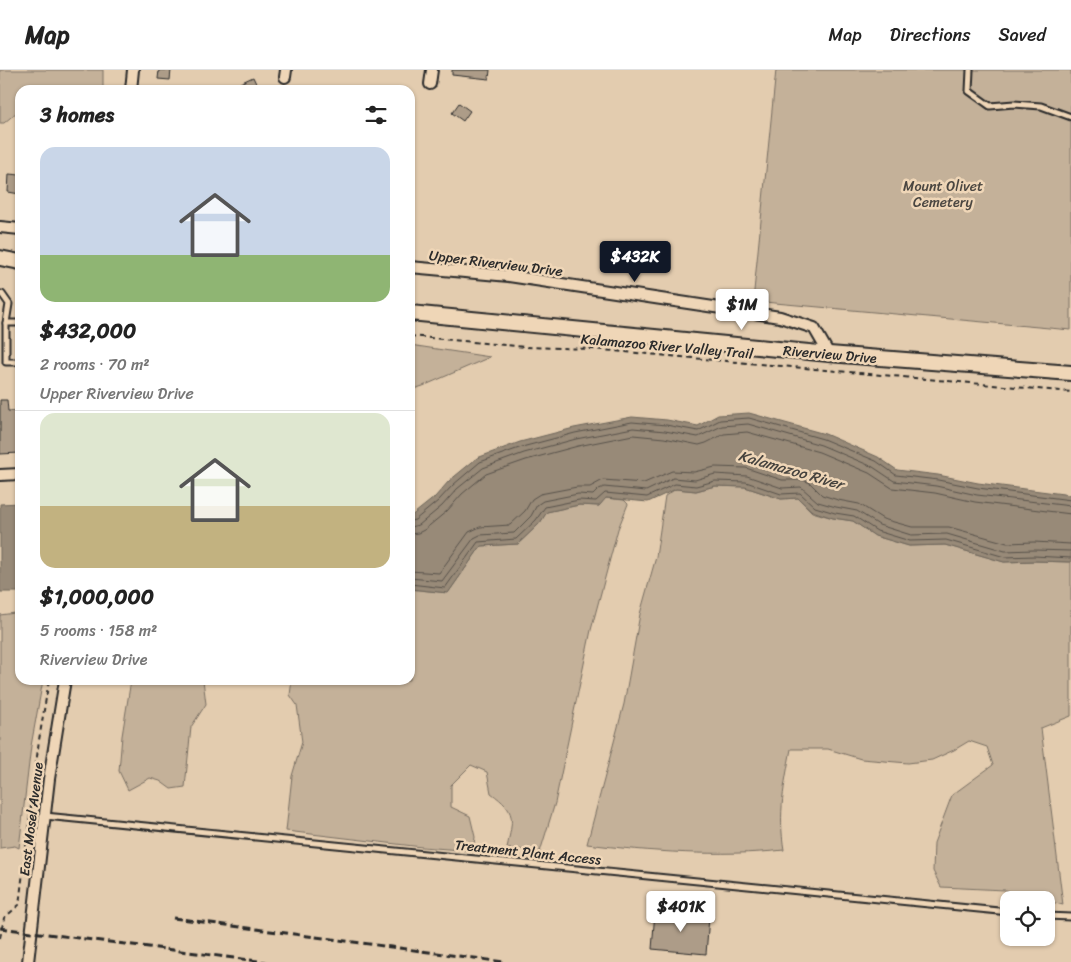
<!DOCTYPE html>
<html lang="en">
<head>
<meta charset="utf-8">
<style>
	body { margin:0; font-family:Sriracha,sans-serif; background:#f6f6f6; color:#222; height:100vh; display:flex; flex-direction:column; font-size:19px; white-space:nowrap }
	* { box-sizing:border-box; margin:0 }
	p { font-size:16px; color:#767676 }
	.icon { flex:none; width:28px; height:28px; fill:none; stroke:currentColor; stroke-width:2; stroke-linecap:round; stroke-linejoin:round }
	.map { position:relative; flex:1; overflow:hidden }
	.drawer { position:absolute; left:15px; top:15px; width:400px; height:600px; display:flex; flex-direction:column; background:#fff; border-radius:15px; box-shadow:0 1px 4px #0004 }
	.drawer>* { flex:none }
	.tools { position:absolute; left:1000px; top:821px; display:grid; gap:10px }
	.tools a { display:grid; place-items:center; width:55px; height:55px; border-radius:10px; background:#fff; box-shadow:0 1px 4px #0004; font-size:25px }
	.price { position:absolute; translate:-50% -42px; padding:0 11px; border-radius:5px; background:#fff; color:#222; font-size:16px; line-height:32px; filter:drop-shadow(0 1px 2px #0008) }
	.price::after { content:''; position:absolute; left:50%; top:30px; width:15px; height:11px; margin-left:-8px; background:inherit; clip-path:polygon(0 0,100% 0,50% 100%) }
	.price.active { background:#111827; color:#fff }
	ul { padding:0; list-style:none }
	li { display:grid; align-content:center; gap:10px; height:265px; padding:0 25px }
	li+li { border-top:1px solid #e0e0e0 }
	li span { display:grid; place-items:center; height:155px; border-radius:15px; color:#555 }
	li>.icon { margin-inline-start:auto }
	span .icon { width:90px; height:90px; fill:#fffc; stroke-width:1 }
	li b { font-size:21px }
	h2 { display:flex; justify-content:space-between; align-items:center; height:60px; padding:0 25px; font-size:21px }
	header { display:flex; align-items:center; gap:30px; box-sizing:border-box; height:70px; padding:0 25px; background:#fff; border-bottom:1px solid #e0e0e0 }
	header strong { font-size:24px }
	nav { display:flex; gap:28px; margin-inline-start:auto; font-size:18px }
	.map>svg:first-child { display:block }
	.green { fill:#c4b199; stroke:#786e62 }
	.water { fill:#988a78; stroke:#6c6459 }
	.lines { fill:none; stroke-linecap:round; stroke-linejoin:round }
	.shore { stroke:#57514a; stroke-width:1 }
	.building { fill:#ad9c88; stroke:#2b2b2b }
	.lane-casing { stroke:#2b2b2b; stroke-width:9 }
	.street-casing { stroke:#2b2b2b; stroke-width:14 }
	.secondary-casing { stroke:#2b2b2b; stroke-width:18 }
	.path { stroke:#2b2b2b; stroke-width:2; stroke-dasharray:5 4; stroke-linecap:butt }
	.lane { stroke:#efd6b7; stroke-width:5 }
	.street { stroke:#efd6b7; stroke-width:10 }
	.secondary { stroke:#efd6b7; stroke-width:14 }
	.rail { stroke:#2b2b2b; stroke-width:3; stroke-dasharray:8 4; stroke-linecap:butt }
	.labels { text-anchor:middle; stroke-width:5; stroke-linejoin:round; paint-order:stroke }
	.park-label { font-size:14px; fill:#4a4641; stroke:#efd6b7 }
	.street-label { font-size:14px; fill:#2b2b2b; stroke:#efd6b7 }
	.water-label { font-size:15px; font-style:italic; fill:#46433e; stroke:#efd6b7 }
</style>
</head>
<body>
<header>
<strong>Map</strong>
<nav><a>Map</a><a>Directions</a><a>Saved</a></nav>
</header>
<div class="map">
<svg width="1071" height="892" viewBox="0 0 1071 892">
	<rect width="100%" height="100%" fill="#e3ccaf"/>
	<filter id="ink" filterUnits="userSpaceOnUse"><feTurbulence type="fractalNoise" baseFrequency=".02" numOctaves="2"/><feDisplacementMap in="SourceGraphic" scale="10" xChannelSelector="R" yChannelSelector="G"/><feConvolveMatrix kernelMatrix="1 2 1 2 8 2 1 2 1" color-interpolation-filters="sRGB"/></filter>
	<g filter="url(#ink)">
		<!-- green -->
		<g class="green">
			<polygon points="0,0 103,0 103,20 20,20 20,46 17,42 4,53 0,53"/>
			<polygon points="776,0 1071,0 1071,260 753,231"/>
			<polygon points="410,275 490,287 423,316 410,320"/>
			<path d="M715,416L745,417L781,429L798,428L812,442L833,448L853,451L875,466L909,476L945,475L1004,492L1034,491L1071,492V646L1041,658L1063,835L1005,820L941,817L933,801L934,773L952,725L993,695L987,677L969,671L954,680L932,690L908,693L861,689L828,679H791C784,716 778,743 784,780C720,787 650,782 587,774L624,634L640,544L656,487L665,426L676,419L696,421Z"/>
			<path d="M605,428L624,430L628,434L618,459L591,560L555,733L540,782L507,778C513,748 517,742 491,723L487,702L471,695L451,715V737L470,746L475,767L473,781L422,777L286,761L292,706L302,672L297,635L290,625L292,610H410V519L448,523L481,476L518,474L540,453L546,442L579,435L599,436Z"/>
			<polygon points="20,539 20,610 43,610 31,676 19,778 15,776 0,778 0,545 15,543"/>
			<polygon points="131,610 203,610 206,634 191,657 185,717 171,719 160,711 150,708 128,720 119,701 122,666"/>
		</g>
		<!-- water -->
		<g class="water">
			<polygon points="749,343 825,364 878,387 897,400 938,405 978,413 1071,425 1071,492 1034,491 1004,492 945,475 909,476 875,466 853,451 833,448 812,441 798,428 781,429 745,417 715,416 696,421 676,419 648,432 606,428 599,436 579,435 547,442 540,453 518,474 481,476 448,523 410,519 410,447 435,427 449,411 477,388 520,372 574,358 632,347 667,350 698,356 718,345"/>
			<polygon points="20,433 20,522 0,522 0,434"/>
		</g>
		<g class="lines">
			<!-- shore -->
			<g class="shore">
				<polyline points="410,451 415,450 438,431 453,415 480,392 522,377 575,363 632,352 666,355 698,361 720,350 749,348 823,369 876,391 896,405 938,410 978,418 1071,430"/>
				<polyline points="410,457 419,455 442,436 457,419 483,398 524,383 576,369 633,358 665,361 698,367 722,356 748,354 821,375 873,397 894,411 936,416 977,425 1071,436"/>
				<polyline points="410,464 418,463 424,460 447,441 462,424 486,404 526,390 578,376 633,365 664,368 699,375 706,373 724,364 747,362 819,382 869,403 892,418 935,423 975,432 1071,444"/>
				<polyline points="410,501 439,503 469,462 480,457 510,455 525,441 532,429 540,424 577,417 590,417 603,410 644,413 672,401 694,402 715,397 746,398 782,410 803,410 810,413 822,425 838,430 859,434 883,449 912,457 949,457 1007,473 1034,472 1071,474"/>
				<polyline points="410,508 442,511 474,468 480,465 514,463 531,446 537,435 543,431 578,424 593,425 599,419 604,417 646,421 673,408 695,410 715,404 747,406 782,418 801,417 818,432 836,437 857,441 879,455 911,465 947,464 1005,481 1034,480 1071,481"/>
				<polyline points="410,514 445,518 478,472 516,469 536,450 545,437 579,430 596,431 605,423 647,427 675,414 696,416 715,411 746,412 781,424 800,423 815,437 835,443 854,446 877,461 910,471 946,470 1005,487 1034,486 1071,488"/>
			</g>
		</g>
		<!-- building -->
		<g class="building">
			<polygon points="159,0 171,0 170,10 158,9"/>
			<polygon points="452,0 490,0 489,9 452,5"/>
			<polygon points="253,7 259,20 244,20 240,13"/>
			<polygon points="459,33 470,41 463,51 452,43"/>
			<polygon points="9,104 20,105 20,124 8,122"/>
			<polygon points="0,330 7,330 8,341 20,341 20,383 0,384"/>
			<polygon points="655,842 709,847 706,884 652,879"/>
		</g>
		<g class="lines">
			<defs>
				<g id="lane">
					<polyline points="970,0 969,21 990,36 1014,34 1041,36 1071,47"/>
					<polyline points="0,224 2,224 9,234 6,253 6,292 20,292"/>
					<polyline points="6,253 20,253"/>
					<polyline points="45,746 1009,842"/>
					<polyline points="1046,846 1071,847"/>
				</g>
				<g id="street">
					<polyline points="285,7 286,0"/>
					<polyline points="430,14 432,0"/>
					<polyline points="131,20 133,0"/>
					<polyline points="0,157 20,159"/>
					<polyline points="410,197 509,206 780,247 814,258 829,284"/>
					<polyline points="0,405 20,404"/>
					<polyline points="28,892 49,709 65,610"/>
				</g>
				<g id="secondary">
					<polyline points="0,188 20,192"/>
					<polyline points="410,243 829,284 1071,303"/>
				</g>
			</defs>
			<!-- lane casing -->
			<use href="#lane" class="lane-casing"/>
			<!-- street casing -->
			<use href="#street" class="street-casing"/>
			<!-- secondary casing -->
			<use href="#secondary" class="secondary-casing"/>
			<!-- path -->
			<g class="path">
				<polyline points="410,266 526,277 592,279 1071,322"/>
				<polyline points="0,868 4,848 19,835 39,670 49,610"/>
			</g>
			<!-- lane -->
			<use href="#lane" class="lane"/>
			<!-- street -->
			<use href="#street" class="street"/>
			<!-- secondary -->
			<use href="#secondary" class="secondary"/>
			<!-- rail -->
			<g class="rail">
				<polyline points="173,848 504,892"/>
				<polyline points="0,858 266,892"/>
			</g>
		</g>
	</g>
	<g class="labels">
		<!-- park labels -->
		<g class="park-label">
			<text x="943" y="121">Mount Olivet<tspan x="943" dy="16">Cemetery</tspan></text>
		</g>
		<!-- street labels -->
		<g class="street-label">
			<text transform="translate(496 193) rotate(7)" y="5">Upper Riverview Drive</text>
			<text transform="translate(667 276) rotate(5)" y="5">Kalamazoo River Valley Trail</text>
			<text transform="translate(830 284) rotate(5)" y="5">Riverview Drive</text>
			<text transform="translate(31 749) rotate(-83)" y="5">East Mosel Avenue</text>
			<text transform="translate(528 782) rotate(6)" y="5">Treatment Plant Access</text>
		</g>
		<!-- water labels -->
		<g class="water-label">
			<text transform="translate(791 400) rotate(16)" y="5">Kalamazoo River</text>
		</g>
	</g>
</svg>
<div class="tools">
<a><svg class="icon" aria-label="locate" viewBox="0 0 24 24"><circle cx="12" cy="12" r="6"/><path d="M12 2v4M12 18v4M2 12h4M18 12h4"/></svg></a>
</div>
<b class="price active" style="left:635px;top:213px">$432K</b>
<b class="price" style="left:742px;top:261px">$1M</b>
<b class="price" style="left:681px;top:863px">$401K</b>
<section class="drawer">
<h2>3 homes<svg class="icon" aria-label="filters" viewBox="0 0 24 24"><path d="M4 7h16M4 17h16"/><circle cx="9" cy="7" r="2"/><circle cx="15" cy="17" r="2"/></svg></h2>
<ul>
<li><span style="background:linear-gradient(#c9d6e8 70%,#8fb573 0)"><svg class="icon" aria-label="home" viewBox="0 0 24 24"><path d="M3 11l9-7 9 7M6 9v11h12V9"/></svg></span><div><b>$432,000</b><p>2 rooms · 70 m²</p><p>Upper Riverview Drive</p></div></li>
<li><span style="background:linear-gradient(#dfe7d0 60%,#c2b280 0)"><svg class="icon" aria-label="home" viewBox="0 0 24 24"><path d="M3 11l9-7 9 7M6 9v11h12V9"/></svg></span><div><b>$1,000,000</b><p>5 rooms · 158 m²</p><p>Riverview Drive</p></div></li>
</ul>
</section>
</div>
</body>
</html>
